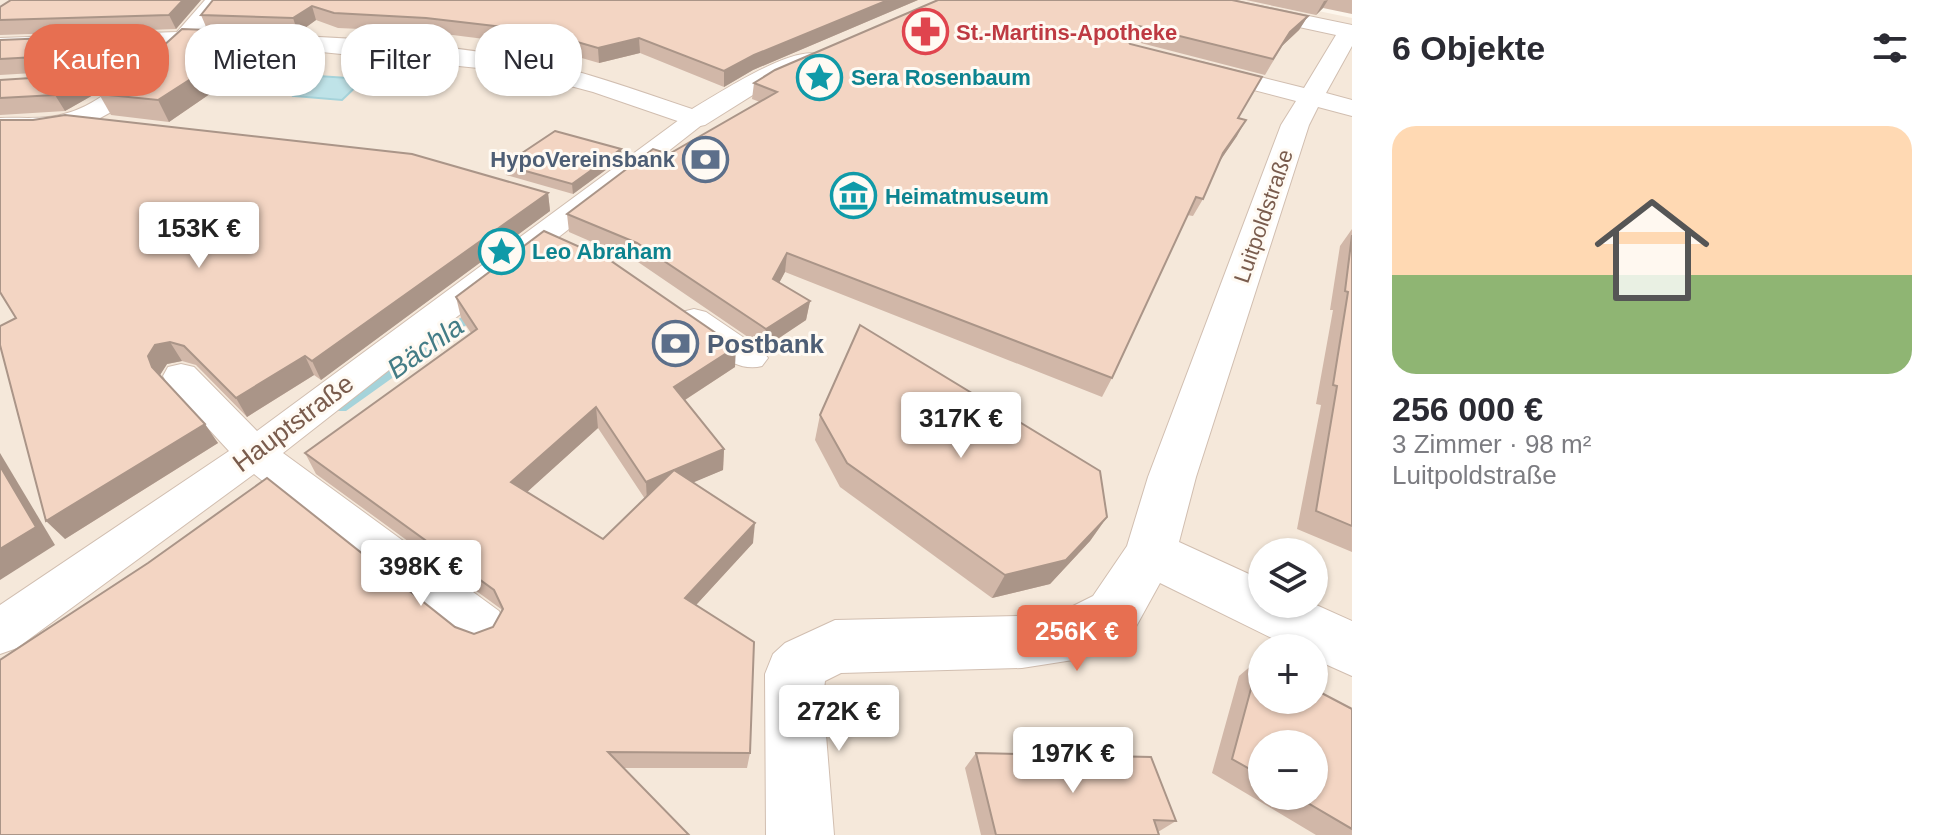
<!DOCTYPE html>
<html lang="de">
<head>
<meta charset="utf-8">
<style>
	body { margin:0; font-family:Helvetica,sans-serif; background:#f2f2f3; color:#2b2b33; height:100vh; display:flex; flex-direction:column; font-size:30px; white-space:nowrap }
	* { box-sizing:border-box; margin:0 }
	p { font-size:26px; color:#7c7c81 }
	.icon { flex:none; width:44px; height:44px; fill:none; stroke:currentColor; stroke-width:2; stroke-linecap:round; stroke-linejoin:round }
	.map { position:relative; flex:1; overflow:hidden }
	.panel { display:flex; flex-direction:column; background:#fff; width:600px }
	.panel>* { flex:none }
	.top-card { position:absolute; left:24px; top:24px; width:760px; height:72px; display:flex; gap:16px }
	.controls { position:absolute; left:1248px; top:538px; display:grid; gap:16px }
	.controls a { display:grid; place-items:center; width:80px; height:80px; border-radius:50%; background:#fff; box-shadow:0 2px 6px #0004; font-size:40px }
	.price { position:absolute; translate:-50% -68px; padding:0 18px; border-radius:8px; background:#fff; color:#222; font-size:26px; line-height:52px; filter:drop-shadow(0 2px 4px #0008) }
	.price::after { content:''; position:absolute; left:50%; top:48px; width:24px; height:18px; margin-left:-12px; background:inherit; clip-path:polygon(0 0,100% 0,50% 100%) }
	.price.on { background:#e76f51; color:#fff }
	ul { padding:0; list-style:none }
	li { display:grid; align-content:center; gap:16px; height:424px; padding:0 40px }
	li+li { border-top:2px solid #e1e1e2 }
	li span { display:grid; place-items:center; height:248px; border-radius:24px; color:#555 }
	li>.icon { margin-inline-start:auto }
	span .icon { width:144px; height:144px; fill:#fffc; stroke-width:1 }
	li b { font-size:34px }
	h2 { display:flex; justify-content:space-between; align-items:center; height:96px; padding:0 40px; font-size:34px }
	.pill { padding:0 28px; border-radius:32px; background:#fff; box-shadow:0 2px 6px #0004; font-size:28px; line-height:72px }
	.pill.on { background:#e76f51; color:#fff }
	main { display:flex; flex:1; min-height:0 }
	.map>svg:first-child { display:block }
	.residential { fill:#f5e8da; fill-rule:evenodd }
	.water { fill:#bfe3e8; stroke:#a5d3da; stroke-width:2 }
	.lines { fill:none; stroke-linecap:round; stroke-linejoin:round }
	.stream { fill:#a5d3da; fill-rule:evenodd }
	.pedestrian-casing { stroke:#d1beb0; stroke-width:2 }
	.minor-casing { stroke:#d1beb0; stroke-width:2 }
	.pedestrian { fill:#fff; fill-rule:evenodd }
	.minor { fill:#fff; fill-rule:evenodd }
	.wall { fill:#d1b7a8; fill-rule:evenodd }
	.shaded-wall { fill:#aa9588 }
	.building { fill:#f3d5c3; stroke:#aa9588; stroke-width:2; fill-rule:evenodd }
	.labels { text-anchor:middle; stroke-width:6; stroke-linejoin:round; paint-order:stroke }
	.far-health-label { font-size:22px; font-weight:bold; fill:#be3a42; stroke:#fffaf3; text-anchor:start }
	.far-culture-label { font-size:22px; font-weight:bold; fill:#0d838f; stroke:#fffaf3; text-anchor:start }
	.far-service-label { font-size:22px; font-weight:bold; fill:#4e5e75; stroke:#fffaf3; text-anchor:end }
	.far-street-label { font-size:22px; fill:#7a5c4d; stroke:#fffaf3 }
	.service-label { font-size:26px; font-weight:bold; fill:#4e5e75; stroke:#fffaf3; text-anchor:start }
	.street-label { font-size:26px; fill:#7a5c4d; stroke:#fffaf3 }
	.water-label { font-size:28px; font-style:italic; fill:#437c86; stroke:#fffaf3 }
</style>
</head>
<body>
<main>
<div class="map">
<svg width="1352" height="835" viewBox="0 0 1352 835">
	<rect width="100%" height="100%" fill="#fdf6ec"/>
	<!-- residential -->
	<path class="residential" d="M0,0H1265L1352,18V835H0ZM1262,552H1314V604H1262ZM1262,648H1314V700H1262ZM1262,744H1314V796H1262Z"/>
	<!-- water -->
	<polygon class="water" points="318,76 364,79 342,100 294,96"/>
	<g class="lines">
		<!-- stream -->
		<polygon class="stream" points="481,304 486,305 488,308 486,311 346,411 334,411 332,407 334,403"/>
		<defs>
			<g id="pedestrian">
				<polygon points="695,112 703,114 707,119 703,124 283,453 499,611 506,627 499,643 482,649 465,643 254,474 17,648 0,654 0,605 229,451 168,385 163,376 168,367 181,364 194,367 257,431 687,114"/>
				<path d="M694,309L706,312L762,350L768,358L762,366C733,374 705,343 682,326L677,319L682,312Z"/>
			</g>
			<g id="minor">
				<path d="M205,0H225L201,32C306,36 414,39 517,58C577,68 635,90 692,109C718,94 789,47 817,54L821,59L817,64L772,83L705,125L695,127L593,92L518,72L302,50L189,45C156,79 116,119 68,130C46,135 23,134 0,134V118C21,117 44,120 64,114C101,105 135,70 163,46L0,52V38L177,32Z"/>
				<polygon points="1192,0 1231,0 1352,25 1352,46 1326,93 1352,100 1352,116 1318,107 1309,125 1196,477 1179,542 1262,580 1262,604 1314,604 1352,621 1352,676 1314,659 1314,648 1292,648 1160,583 1133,632 1073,660 1022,668 841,673 825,681 823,697 834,835 766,835 765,674 773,654 785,643 835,620 1022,616 1067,609 1093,596 1127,546 1148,477 1281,125 1296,101 1192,74 1189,69 1192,64 1201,62 1304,88 1336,35 1202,6"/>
			</g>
		</defs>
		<!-- pedestrian casing -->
		<use href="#pedestrian" class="pedestrian-casing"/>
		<!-- minor casing -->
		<use href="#minor" class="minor-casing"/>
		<!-- pedestrian -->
		<use href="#pedestrian" class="pedestrian"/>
		<!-- minor -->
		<use href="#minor" class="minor"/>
	</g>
	<!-- wall -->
	<g class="wall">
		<polygon points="201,0 176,29 0,35 0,7"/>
		<polygon points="213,0 918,0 753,70 724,87 640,53 599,63 540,46 429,32 338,28 316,20 298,33 207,29 201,15"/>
		<polygon points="938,0 1308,16 1299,30 1282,46 1265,75 1133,41 1128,42 1239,118 1237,136 1219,162 1203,199 1193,216 1187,215 1112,378 1102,397 785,272 779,283 810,301 806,320 764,348 638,262 569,232 567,214 760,102 752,99 754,83"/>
		<polygon points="1246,0 1352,0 1352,14 1323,8 1316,15"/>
		<polygon points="147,34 155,49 134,67 0,75 0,40"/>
		<polygon points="271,52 169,122 111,115 99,94"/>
		<polygon points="93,74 102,90 65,111 0,115 0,80"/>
		<polygon points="622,158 573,194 506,175 504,165"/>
		<polygon points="548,193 550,211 321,380 314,375 247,417 196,365 182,361 167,364 160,375 161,377 218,443 65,539 16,318"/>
		<polygon points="1352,229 1352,552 1297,529 1321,405 1316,404 1333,310 1330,310 1340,246"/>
		<path d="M456,297L735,367L685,400L724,449L723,470L693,482L753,543L696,605L750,753L747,768H623L455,627L474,634L493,627L502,611L501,609L316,474L305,453L471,333L461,318ZM598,428L645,499L603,539L527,492Z"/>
		<polygon points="820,415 1107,517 1090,541 1050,584 992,598 840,487 815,440"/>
		<path d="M1259,659L1352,709V835H1316L1212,773L1239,676ZM1262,744L1314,796H1262Z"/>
		<polygon points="976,753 1176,821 1158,832 1159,835 981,835 965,768"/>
	</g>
	<!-- shaded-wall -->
	<g class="shaded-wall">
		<polygon points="183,0 201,0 176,29 169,15"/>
		<polygon points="888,0 918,0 753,70 724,87 724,71 754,55"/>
		<polygon points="1328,0 1323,8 1316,15 1324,1"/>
		<polygon points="312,6 316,20 298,33 293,18"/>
		<polygon points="1308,16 1299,30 1282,46 1265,75 1290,32"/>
		<polygon points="1139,26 1133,41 1123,43 1124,34 1129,28"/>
		<polygon points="264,32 271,52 169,122 158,100"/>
		<polygon points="147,34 155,49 134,67 126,52"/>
		<polygon points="639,38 640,53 599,63 598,48"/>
		<polygon points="93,74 102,90 65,111 55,95"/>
		<polygon points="1246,120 1237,136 1213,171 1223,153"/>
		<polygon points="621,149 622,158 573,194 572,184"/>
		<polygon points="548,193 550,211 321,380 312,361"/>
		<polygon points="787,253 785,272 771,298 773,279"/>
		<polygon points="810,301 806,320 764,348 766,329"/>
		<polygon points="170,342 182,361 167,364 160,375 165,386 152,367 148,356 155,345"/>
		<polygon points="736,347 735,367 674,407 674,387"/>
		<polygon points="305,356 314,375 247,417 236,398"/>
		<polygon points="596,407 598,428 516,502 511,482"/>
		<polygon points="205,424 218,443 65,539 46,521"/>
		<polygon points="724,449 723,470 647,502 646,482"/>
		<polygon points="0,453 55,545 0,580"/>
		<polygon points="1107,517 1090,541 1050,584 992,598 1005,575"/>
		<polygon points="755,523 753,543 685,617 685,598"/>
	</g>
	<!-- building -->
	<g class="building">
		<polygon points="11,0 183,0 169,15 0,20 0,7"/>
		<polygon points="213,0 888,0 754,55 724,71 639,38 598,48 539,31 426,18 334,13 312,6 293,18 201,15"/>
		<polygon points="938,0 1232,0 1308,16 1290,32 1273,59 1139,26 1129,28 1124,34 1130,44 1262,77 1238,118 1246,120 1223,153 1203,199 1196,197 1112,378 787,253 773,279 810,301 766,329 637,243 567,214 653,149 669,154 777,92 754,83 775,70"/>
		<polygon points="182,29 264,32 158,100 99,94 141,66"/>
		<polygon points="147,34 126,52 0,59 0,40"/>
		<polygon points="93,74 55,95 0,98 0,80"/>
		<polygon points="65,115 412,154 548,193 312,361 305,356 236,398 184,346 170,342 155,345 148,356 152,367 205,424 46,521 0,345 0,326 16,318 0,292 0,120 33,120"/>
		<polygon points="555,131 621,149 572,184 504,165"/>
		<path d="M544,231L611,261L736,347L674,387L724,449L674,470L755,523L685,598L754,642L750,753L608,752L689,835H0V660L148,563L267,478L455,627L474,634L493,627L503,609L494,590L305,453L477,329L456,297ZM596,407L646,482L674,470L603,539L511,482Z"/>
		<polygon points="1352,235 1352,526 1316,511 1337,386 1333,385 1348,292 1345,291"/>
		<polygon points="860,325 1100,471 1107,517 1066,560 1005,575 847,463 820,415"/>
		<polygon points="0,466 36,527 0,549"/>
		<polygon points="1259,659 1262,661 1262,700 1314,700 1314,689 1352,709 1352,829 1296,796 1314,796 1314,744 1262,744 1262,776 1232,759"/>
		<polygon points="976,753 1151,757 1176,821 1154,820 1159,835 996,835"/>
	</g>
	<!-- icons -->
	<defs>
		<symbol id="pharmacy-ring" viewBox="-11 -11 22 22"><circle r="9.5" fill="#fffaf3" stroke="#e0444e" stroke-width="1.5"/><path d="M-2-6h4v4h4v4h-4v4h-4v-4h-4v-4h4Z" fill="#e0444e"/></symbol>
		<symbol id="sight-ring" viewBox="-11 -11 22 22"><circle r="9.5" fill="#fffaf3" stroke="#0f9aa8" stroke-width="1.5"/><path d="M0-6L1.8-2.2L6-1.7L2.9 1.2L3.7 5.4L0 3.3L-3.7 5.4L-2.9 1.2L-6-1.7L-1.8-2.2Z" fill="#0f9aa8"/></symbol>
		<symbol id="bank-ring" viewBox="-11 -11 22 22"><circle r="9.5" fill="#fffaf3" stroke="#5c6f8a" stroke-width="1.5"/><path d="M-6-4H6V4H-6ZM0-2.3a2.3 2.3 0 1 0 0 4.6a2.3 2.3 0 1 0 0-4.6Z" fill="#5c6f8a"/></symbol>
		<symbol id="museum-ring" viewBox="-11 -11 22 22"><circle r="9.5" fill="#fffaf3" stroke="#0f9aa8" stroke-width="1.5"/><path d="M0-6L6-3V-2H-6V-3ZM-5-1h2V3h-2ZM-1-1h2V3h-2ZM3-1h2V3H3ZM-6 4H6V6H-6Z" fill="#0f9aa8"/></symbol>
	</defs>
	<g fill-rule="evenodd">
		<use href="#pharmacy-ring" x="900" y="6" width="51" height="51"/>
		<use href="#sight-ring" x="794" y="52" width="51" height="51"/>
		<use href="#bank-ring" x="680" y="134" width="51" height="51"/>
		<use href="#museum-ring" x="828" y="170" width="51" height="51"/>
		<use href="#sight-ring" x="476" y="226" width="51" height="51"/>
		<use href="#bank-ring" x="650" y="318" width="51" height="51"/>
	</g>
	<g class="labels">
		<!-- far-health labels -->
		<g class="far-health-label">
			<text x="956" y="40">St.-Martins-Apotheke</text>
		</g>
		<!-- far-culture labels -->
		<g class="far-culture-label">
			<text x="851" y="85">Sera Rosenbaum</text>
			<text x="885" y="204">Heimatmuseum</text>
			<text x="532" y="259">Leo Abraham</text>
		</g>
		<!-- far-service labels -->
		<g class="far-service-label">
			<text x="675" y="167">HypoVereinsbank</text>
		</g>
		<!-- far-street labels -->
		<g class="far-street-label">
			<text transform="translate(1263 216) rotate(-71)" y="8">Luitpoldstraße</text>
		</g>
		<!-- service labels -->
		<g class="service-label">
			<text x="707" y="353">Postbank</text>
		</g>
		<!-- street labels -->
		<g class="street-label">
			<text transform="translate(293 423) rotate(-37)" y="9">Hauptstraße</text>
		</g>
		<!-- water labels -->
		<g class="water-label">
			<text transform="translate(425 347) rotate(-35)" y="10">Bächla</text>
		</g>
	</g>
</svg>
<div class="controls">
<a><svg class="icon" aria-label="layers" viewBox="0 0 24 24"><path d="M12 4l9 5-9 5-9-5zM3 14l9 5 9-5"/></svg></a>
<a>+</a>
<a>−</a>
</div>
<b class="price" style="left:199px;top:270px">153K €</b>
<b class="price" style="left:961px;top:460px">317K €</b>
<b class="price" style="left:421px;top:608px">398K €</b>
<b class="price on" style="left:1077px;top:673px">256K €</b>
<b class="price" style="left:839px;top:753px">272K €</b>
<b class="price" style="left:1073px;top:795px">197K €</b>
<div class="top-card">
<a class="pill on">Kaufen</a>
<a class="pill">Mieten</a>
<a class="pill">Filter</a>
<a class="pill">Neu</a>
</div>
</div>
<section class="panel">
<h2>6 Objekte<svg class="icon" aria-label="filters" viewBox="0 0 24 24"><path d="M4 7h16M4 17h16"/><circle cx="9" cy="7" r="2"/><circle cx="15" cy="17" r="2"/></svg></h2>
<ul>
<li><span style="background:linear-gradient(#ffd9b3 60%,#8fb573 0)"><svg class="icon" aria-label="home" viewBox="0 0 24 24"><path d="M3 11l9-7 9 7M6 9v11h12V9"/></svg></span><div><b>256 000 €</b><p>3 Zimmer · 98 m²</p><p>Luitpoldstraße</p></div></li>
</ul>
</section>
</main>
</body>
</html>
